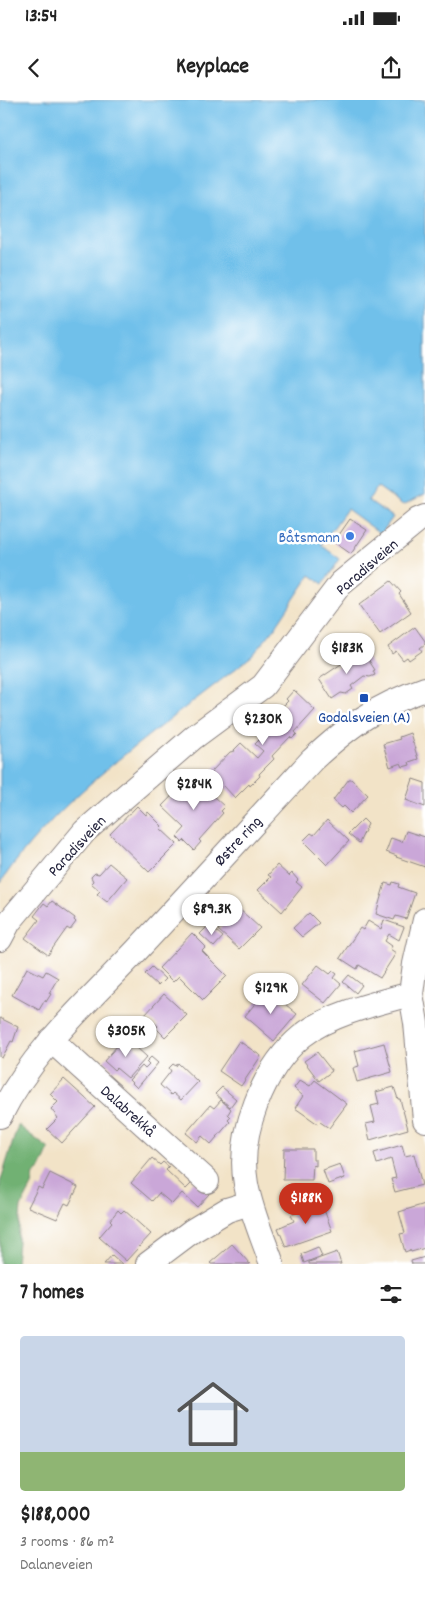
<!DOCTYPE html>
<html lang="en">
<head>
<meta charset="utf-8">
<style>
	body { margin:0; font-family:Dekko,sans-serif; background:#f2f2f2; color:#222; height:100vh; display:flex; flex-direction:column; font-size:19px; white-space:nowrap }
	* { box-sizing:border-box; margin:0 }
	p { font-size:16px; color:#767676 }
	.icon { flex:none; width:28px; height:28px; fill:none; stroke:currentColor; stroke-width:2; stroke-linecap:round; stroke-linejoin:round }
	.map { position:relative; height:1164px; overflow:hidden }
	.sheet { display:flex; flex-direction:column; background:#fff; flex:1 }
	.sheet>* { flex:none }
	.price { position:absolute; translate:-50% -42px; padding:0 11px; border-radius:18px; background:#fff; color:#222; font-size:16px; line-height:32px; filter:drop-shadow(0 1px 2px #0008) }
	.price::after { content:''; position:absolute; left:50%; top:30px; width:15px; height:11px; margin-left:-8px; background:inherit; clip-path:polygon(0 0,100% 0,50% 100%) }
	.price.current { background:#c8321e; color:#fff }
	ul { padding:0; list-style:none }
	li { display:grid; align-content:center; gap:10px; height:265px; padding:0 20px }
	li+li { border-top:1px solid #e0e0e0 }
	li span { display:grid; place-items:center; height:155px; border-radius:5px; color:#555 }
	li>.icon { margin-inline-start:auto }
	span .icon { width:90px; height:90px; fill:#fffc; stroke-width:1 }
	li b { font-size:21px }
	h2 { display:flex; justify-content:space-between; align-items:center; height:60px; padding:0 20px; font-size:21px }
	.status { display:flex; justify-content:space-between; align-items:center; height:35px; padding:0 25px; background:#fff; direction:ltr }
	.status svg { height:14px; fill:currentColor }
	header { display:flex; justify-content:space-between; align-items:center; height:65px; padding:0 20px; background:#fff; font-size:22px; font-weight:700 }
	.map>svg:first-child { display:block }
	.forest { fill:#71b173; stroke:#4a6a57 }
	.water { fill:#6fc0ea; stroke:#487192 }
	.building { fill:#caa7d8 }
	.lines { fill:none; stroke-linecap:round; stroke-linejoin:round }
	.minor-casing { stroke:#8a8281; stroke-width:26 }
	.minor { stroke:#fff; stroke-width:24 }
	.shop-dot { fill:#3f7fe0; stroke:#fff; stroke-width:2 }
	.transit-dot { fill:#1a4fb4; stroke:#fff; stroke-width:2 }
	.labels { text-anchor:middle; stroke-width:5; stroke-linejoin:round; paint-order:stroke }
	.shop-label { font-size:16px; fill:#366cbe; stroke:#fff; text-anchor:end }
	.street-label { font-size:16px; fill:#22223b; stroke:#fff }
	.transit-label { font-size:16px; fill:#164399; stroke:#fff }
</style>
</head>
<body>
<div class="status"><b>13:54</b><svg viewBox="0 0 49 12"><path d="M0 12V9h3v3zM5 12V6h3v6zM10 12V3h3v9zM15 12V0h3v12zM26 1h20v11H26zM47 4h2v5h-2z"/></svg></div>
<header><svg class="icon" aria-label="back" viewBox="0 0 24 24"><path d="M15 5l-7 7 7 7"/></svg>Keyplace<svg class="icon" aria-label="share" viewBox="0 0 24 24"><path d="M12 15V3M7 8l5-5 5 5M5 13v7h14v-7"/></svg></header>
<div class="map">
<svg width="425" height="1164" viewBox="0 0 425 1164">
	<rect width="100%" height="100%" fill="#fff"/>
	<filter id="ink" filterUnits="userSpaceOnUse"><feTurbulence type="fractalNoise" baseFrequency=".02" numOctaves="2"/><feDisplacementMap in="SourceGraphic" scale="10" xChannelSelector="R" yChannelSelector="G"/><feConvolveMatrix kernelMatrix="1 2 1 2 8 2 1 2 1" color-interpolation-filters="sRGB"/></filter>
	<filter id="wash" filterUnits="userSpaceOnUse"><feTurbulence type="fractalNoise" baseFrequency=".0096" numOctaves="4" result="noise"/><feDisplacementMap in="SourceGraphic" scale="20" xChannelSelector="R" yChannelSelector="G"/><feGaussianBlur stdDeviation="1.12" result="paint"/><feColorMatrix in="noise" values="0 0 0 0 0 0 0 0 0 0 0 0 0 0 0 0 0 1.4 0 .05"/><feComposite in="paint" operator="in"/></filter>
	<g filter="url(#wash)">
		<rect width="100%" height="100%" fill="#f2e3c7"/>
		<!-- forest -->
		<polygon class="forest" points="18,1025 49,1049 40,1069 34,1074 32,1086 21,1107 16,1164 0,1164 0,1083"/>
		<!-- water -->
		<path class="water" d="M0,0H425V394L403,405L378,387L368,400L393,417L381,434L347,409L321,445L340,459L323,484L310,475L274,529L253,555C166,625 63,690 0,783Z"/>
		<g id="blocks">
			<!-- building -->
			<g class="building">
				<polygon points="350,419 367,430 351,454 334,442"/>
				<polygon points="391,481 401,492 399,494 411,512 380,534 359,505"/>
				<polygon points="415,527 425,541 425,544 420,548 422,551 409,560 407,557 403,560 396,551 392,554 388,547"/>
				<polygon points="362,550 375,570 373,571 375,575 370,577 364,576 351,586 353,589 346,594 341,593 332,599 319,579"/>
				<polygon points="294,590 315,610 295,632 297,634 292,639 290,637 272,656 274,659 259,674 260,676 250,686 249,684 235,698 211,672 230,652 235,651 234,650 241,643 257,658 263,651 255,644 270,629 264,622 279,606 281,608 288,601 286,599"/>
				<polygon points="410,633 418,659 409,662 410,665 403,667 401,663 390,667 383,644 400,639 399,637"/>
				<polygon points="191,676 225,707 221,711 223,713 199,740 201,742 194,750 184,740 182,742 177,737 185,728 162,706"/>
				<polygon points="349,679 351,679 368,695 351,713 344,706 342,708 333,700"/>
				<polygon points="413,679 425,683 425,707 406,700"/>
				<polygon points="137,706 146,715 148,712 162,726 160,728 177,744 149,772 110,734"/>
				<polygon points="363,719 368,724 359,743 348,734"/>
				<polygon points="327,720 349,741 327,765 303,741 311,733 314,735"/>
				<polygon points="406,731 425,737 425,767 396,757 397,756 386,752 391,738 402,742"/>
				<polygon points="109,763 127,778 107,802 97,794 100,791 91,783 93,781 91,777 95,773 99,774"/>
				<polygon points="277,765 289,776 292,773 298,780 296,782 302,787 282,812 258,790 271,777 268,775"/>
				<polygon points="393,782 399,784 398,787 415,793 406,819 396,816 394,820 376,814 385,783 392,785"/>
				<polygon points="52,801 75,818 74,820 76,822 70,830 67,828 48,855 25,838 39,820 34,816 44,803 48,806"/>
				<polygon points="238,808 260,828 239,849 218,830"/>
				<polygon points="309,813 319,823 302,837 293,828"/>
				<polygon points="384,820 404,827 399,840 389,834 385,841 392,846 390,849 396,853 380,878 359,865 357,869 340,858 360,828 363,830 368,821 381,829"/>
				<polygon points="209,825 223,837 214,847 200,834"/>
				<polygon points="192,833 206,847 202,851 227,876 203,900 179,876 173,882 159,868"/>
				<polygon points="318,865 330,874 333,871 337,874 334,878 341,884 325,903 302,885"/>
				<polygon points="152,867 165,879 158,886 145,874"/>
				<polygon points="27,868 43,876 46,871 58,878 49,893 51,894 46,902 45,900 39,910 12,895"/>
				<polygon points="349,875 362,885 356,893 343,882"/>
				<polygon points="269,876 283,887 276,895 263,884"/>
				<polygon points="267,889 297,914 274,941 245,916"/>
				<polygon points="164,894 187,915 165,937 156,928 158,926 145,915"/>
				<polygon points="0,918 18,927 13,942 11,941 2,958 0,957"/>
				<polygon points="125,937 147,957 128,978 116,968 114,970 104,961"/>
				<polygon points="239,941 261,956 241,986 219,971"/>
				<polygon points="384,943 392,972 357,982 353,968 359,966 355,951"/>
				<polygon points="317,952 332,971 319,981 304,961"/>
				<polygon points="151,957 158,963 137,988 129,980 142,966 145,969 149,965 146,962"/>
				<polygon points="178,963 198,982 181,1000 173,993 171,995 160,985 171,971 169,968 173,964 176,966"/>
				<polygon points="64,979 95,1007 62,1043 47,1029 58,1018 51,1009 58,1002 50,994"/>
				<polygon points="300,980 310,986 315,980 347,1004 329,1028 320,1022 318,1024 295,1008 303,996 294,988"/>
				<polygon points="222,987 236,999 230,1007 215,994"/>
				<polygon points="394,987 398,999 400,999 408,1029 370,1040 366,1024 375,1022 371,1006 379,1004 376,992"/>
				<polygon points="221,1000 231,1009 228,1014 231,1017 228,1020 230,1022 211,1044 202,1036 197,1042 186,1033 210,1005 214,1008"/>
				<polygon points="402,1045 405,1056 414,1054 422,1085 395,1092 391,1079 396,1078 391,1059 377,1064 374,1053"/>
				<polygon points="284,1049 313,1049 313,1060 316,1060 316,1066 313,1065 312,1080 283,1080"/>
				<polygon points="152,1058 160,1065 163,1062 169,1067 166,1070 186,1089 194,1081 209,1094 197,1107 182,1093 172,1104 159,1093 152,1101 131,1083"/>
				<polygon points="340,1064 345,1078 328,1084 323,1070"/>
				<polygon points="50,1073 78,1087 69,1105 65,1103 57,1119 28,1107 38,1087 42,1089"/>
				<polygon points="320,1099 332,1131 286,1147 278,1128 294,1121 291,1115 307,1108 306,1104"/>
				<polygon points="425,1104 425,1148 411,1152 410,1150 405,1152 400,1134 405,1133 399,1112"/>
				<polygon points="118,1110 121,1113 124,1110 151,1134 126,1161 99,1137 112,1122 110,1120"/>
				<polygon points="232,1144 250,1164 211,1164 210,1163"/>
				<polygon points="318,1147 322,1156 304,1163 301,1154"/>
				<polygon points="337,1152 341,1164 309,1164 309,1162"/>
				<polygon points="112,1155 122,1164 104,1164"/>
				<polygon points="425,1157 425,1164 412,1164 411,1161"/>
			</g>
		</g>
	</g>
	<g filter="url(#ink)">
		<use href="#blocks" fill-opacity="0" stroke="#8a8281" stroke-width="1"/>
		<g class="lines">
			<defs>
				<g id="minor">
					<polyline points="425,820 415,864 411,894 416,923 425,1020"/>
					<polyline points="0,839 9,822 85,731 194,637 263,586 341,483 418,420 425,417"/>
					<polyline points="51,940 207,1081"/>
					<path d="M0,1016C32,951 88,902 137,850C196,787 254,723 312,660C350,625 376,606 425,589"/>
					<polyline points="148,1164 192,1131 227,1110 250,1103"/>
					<path d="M272,1164C263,1138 251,1112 246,1084C237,1035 263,968 302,936C329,914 377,903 411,894"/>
				</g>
			</defs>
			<!-- minor casing -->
			<use href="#minor" class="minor-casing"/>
			<!-- minor -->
			<use href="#minor" class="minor"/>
		</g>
	</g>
	<!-- markers -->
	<circle class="shop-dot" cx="350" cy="436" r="5"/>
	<rect class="transit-dot" x="359" y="593" width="10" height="10" rx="2.5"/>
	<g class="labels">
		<!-- shop labels -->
		<g class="shop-label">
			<text x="340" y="442">Båtsmann</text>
		</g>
		<!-- street labels -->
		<g class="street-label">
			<text transform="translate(366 466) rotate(-41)" y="6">Paradisveien</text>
			<text transform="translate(237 740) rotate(-47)" y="6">Østre ring</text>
			<text transform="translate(76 745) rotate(-47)" y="6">Paradisveien</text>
			<text transform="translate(129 1010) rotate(42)" y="6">Dalabrekkå</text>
		</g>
		<!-- transit labels -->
		<g class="transit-label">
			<text x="364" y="622">Godalsveien (A)</text>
		</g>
	</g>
</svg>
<b class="price" style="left:347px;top:575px">$183K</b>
<b class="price" style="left:263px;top:646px">$230K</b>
<b class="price" style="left:194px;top:711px">$284K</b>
<b class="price" style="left:212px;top:836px">$89.3K</b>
<b class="price" style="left:271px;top:915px">$129K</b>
<b class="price" style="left:126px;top:958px">$305K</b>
<b class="price current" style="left:306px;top:1125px">$188K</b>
</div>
<section class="sheet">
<h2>7 homes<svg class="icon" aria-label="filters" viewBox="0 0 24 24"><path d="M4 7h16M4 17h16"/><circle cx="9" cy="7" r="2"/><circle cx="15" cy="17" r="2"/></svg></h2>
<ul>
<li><span style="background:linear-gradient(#c9d6e8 75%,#8fb573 0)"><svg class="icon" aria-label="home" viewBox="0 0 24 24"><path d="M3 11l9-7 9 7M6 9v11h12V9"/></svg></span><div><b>$188,000</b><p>3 rooms · 86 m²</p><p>Dalaneveien</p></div></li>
</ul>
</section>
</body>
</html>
